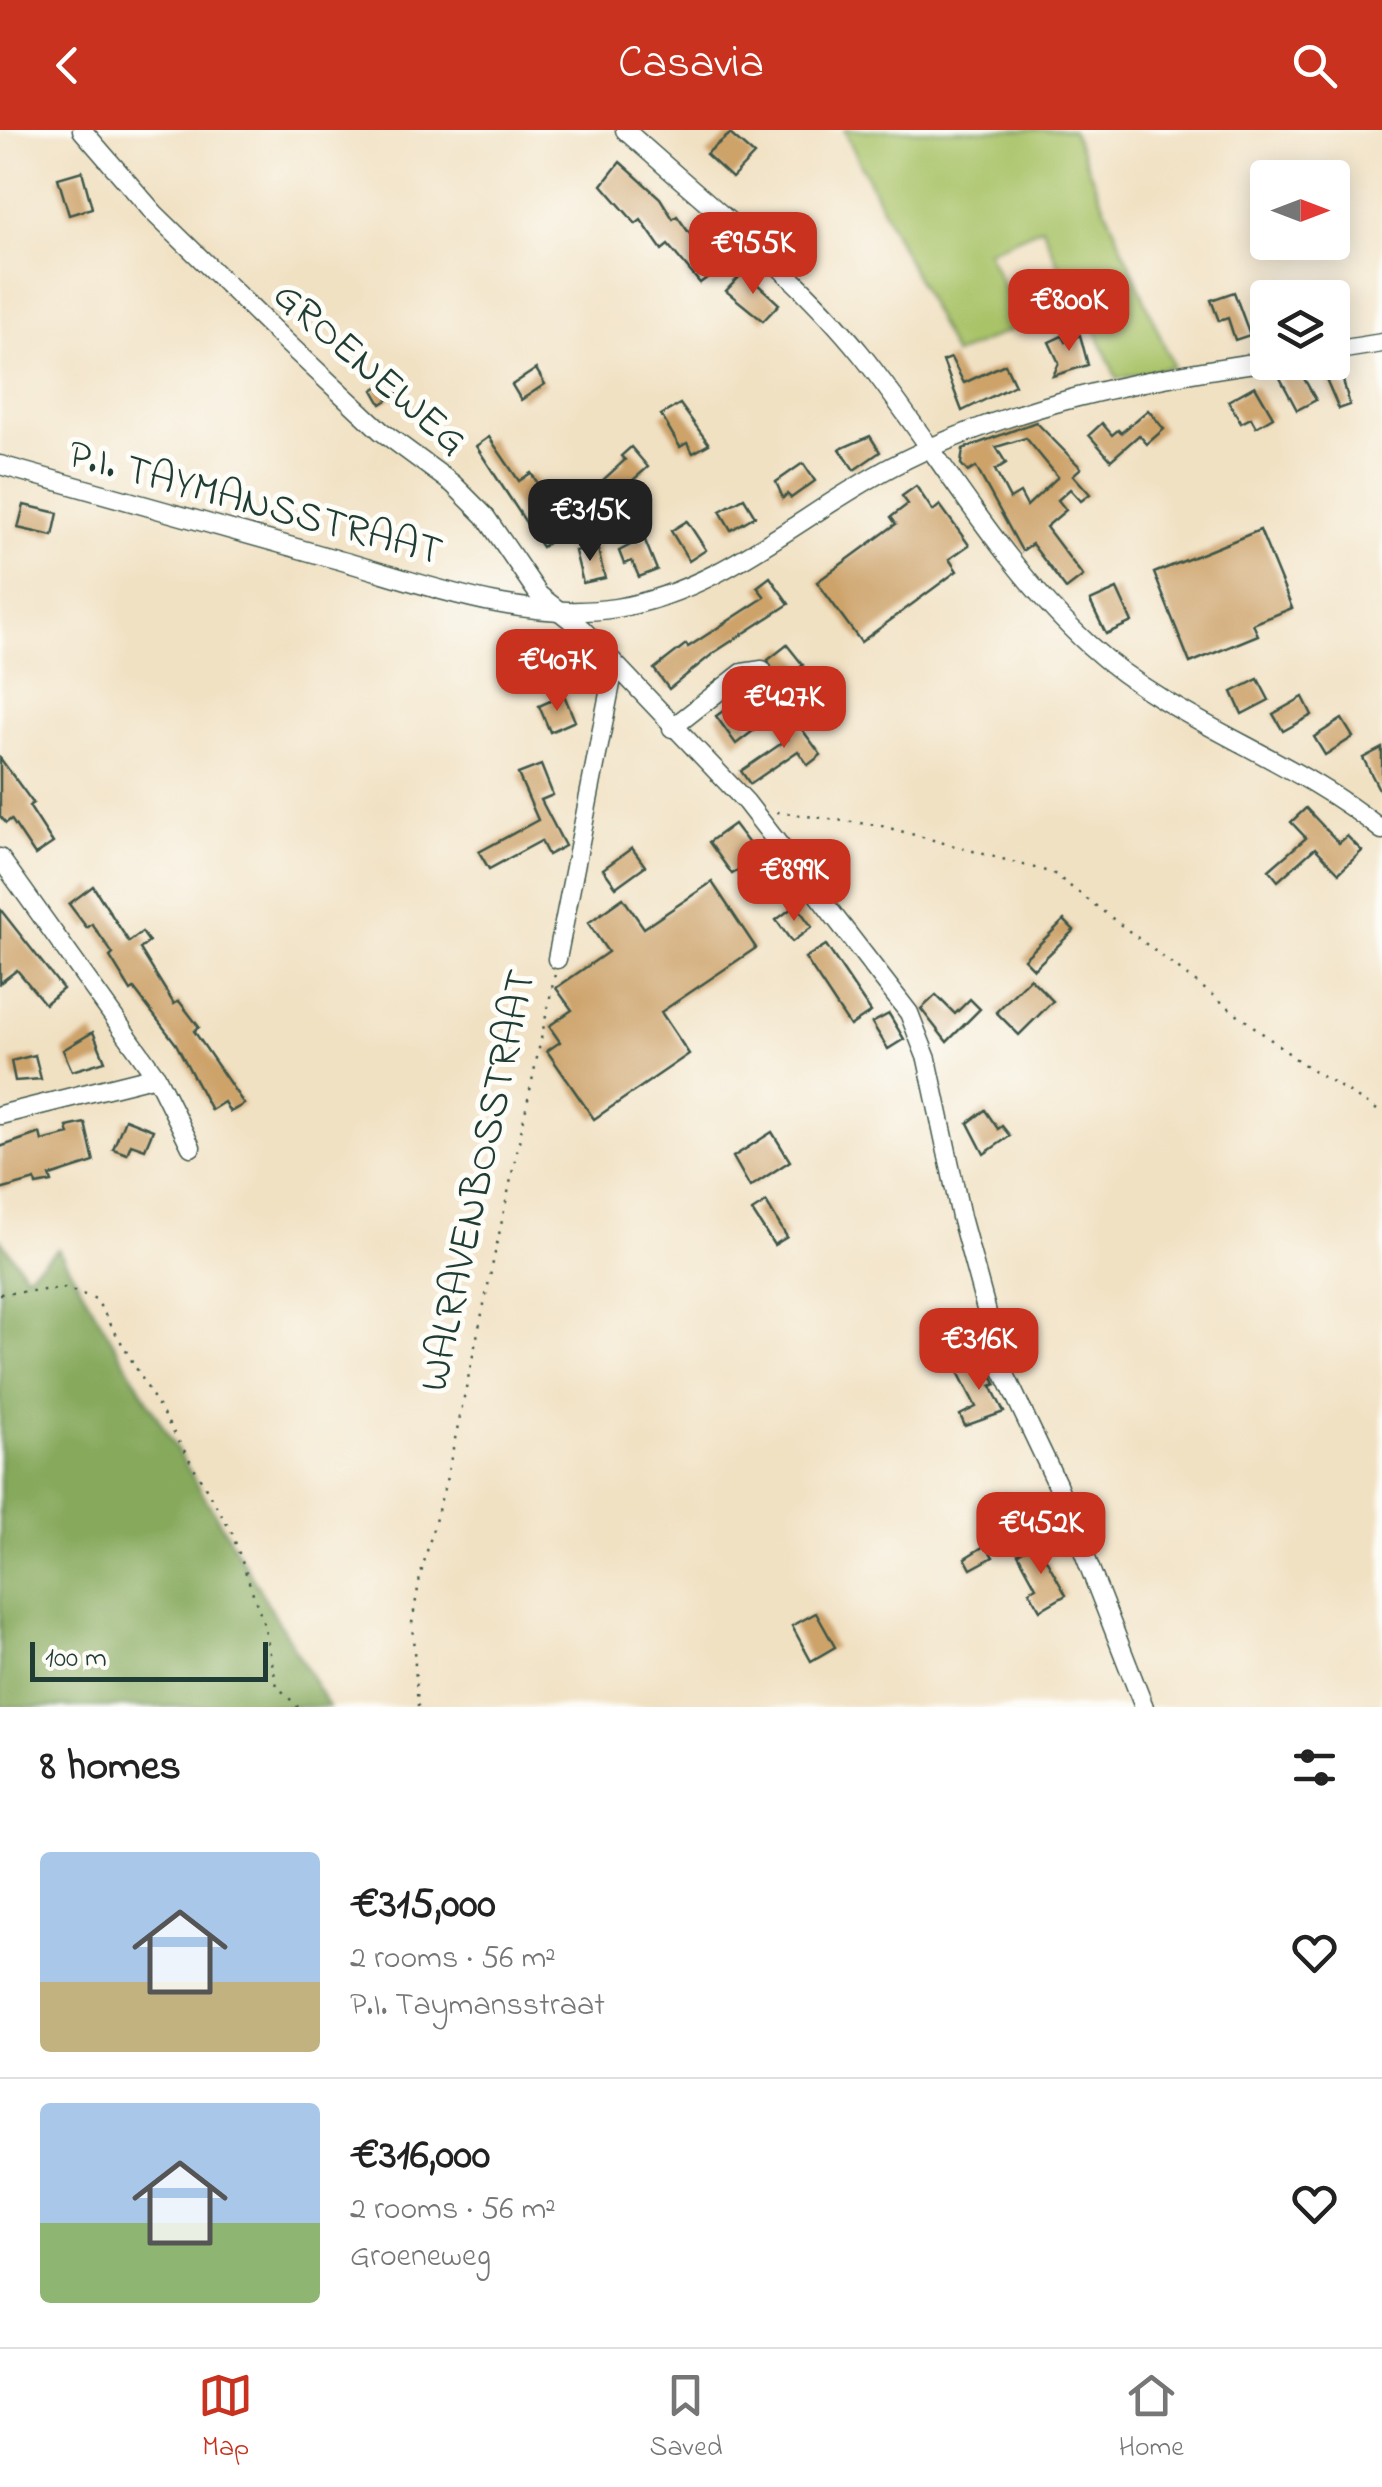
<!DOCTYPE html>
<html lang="en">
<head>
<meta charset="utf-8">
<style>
	body { margin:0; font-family:"Indie Flower",sans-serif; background:#f2f2f2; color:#222; height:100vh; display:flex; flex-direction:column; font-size:38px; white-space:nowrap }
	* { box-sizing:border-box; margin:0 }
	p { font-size:32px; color:#767676 }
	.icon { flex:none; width:55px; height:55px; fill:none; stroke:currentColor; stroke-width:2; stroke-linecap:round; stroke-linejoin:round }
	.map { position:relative; height:1577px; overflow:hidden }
	.drawer { display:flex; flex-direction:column; background:#fff; flex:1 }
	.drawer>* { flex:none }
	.needle { width:65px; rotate:90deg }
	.tools { position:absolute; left:1250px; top:30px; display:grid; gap:20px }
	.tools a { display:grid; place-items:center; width:100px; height:100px; border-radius:10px; background:#fff; box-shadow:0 5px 25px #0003; font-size:50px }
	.scale { position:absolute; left:30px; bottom:25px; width:238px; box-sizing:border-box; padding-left:10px; border:5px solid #1f3d34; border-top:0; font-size:28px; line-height:35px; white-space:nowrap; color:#1f3d34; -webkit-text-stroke:8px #fdfcf7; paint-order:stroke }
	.price { position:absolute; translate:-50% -85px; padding:0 22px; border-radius:20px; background:#c8321e; color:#fff; font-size:32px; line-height:65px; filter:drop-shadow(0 2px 5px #0008) }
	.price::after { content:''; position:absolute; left:50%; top:60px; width:30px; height:22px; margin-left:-15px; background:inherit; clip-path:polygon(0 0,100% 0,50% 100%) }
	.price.on { background:#222; color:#fff }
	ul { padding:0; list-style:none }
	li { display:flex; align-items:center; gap:30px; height:250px; padding:0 40px }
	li+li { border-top:2px solid #e0e0e0 }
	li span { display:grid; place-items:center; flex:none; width:280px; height:200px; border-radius:10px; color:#555 }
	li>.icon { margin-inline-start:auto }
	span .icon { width:120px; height:120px; fill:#fffc; stroke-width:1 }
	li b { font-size:42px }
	h2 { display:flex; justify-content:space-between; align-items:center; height:120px; padding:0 40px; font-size:42px }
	header { display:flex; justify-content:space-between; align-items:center; height:130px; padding:0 40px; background:#c8321e; color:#fff; font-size:45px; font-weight:600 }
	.tab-bar { display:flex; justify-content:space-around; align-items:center; height:140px; border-top:2px solid #e0e0e0; background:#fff; font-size:28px; color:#767676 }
	.tab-bar a { display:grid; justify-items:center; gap:5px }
	.tab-bar .on { color:#c8321e }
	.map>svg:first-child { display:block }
	.green { fill:#a9c368; stroke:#64804e; stroke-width:2.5 }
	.forest { fill:#86a95c; stroke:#527348; stroke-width:2.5 }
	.building { fill:#cda36a; fill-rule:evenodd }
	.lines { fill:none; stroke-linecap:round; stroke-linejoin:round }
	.minor-casing { stroke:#3e5649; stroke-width:21 }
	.path { stroke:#3e5649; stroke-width:2.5; stroke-dasharray:2.5 8; stroke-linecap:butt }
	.minor { stroke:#fff; stroke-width:18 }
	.labels { text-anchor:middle; stroke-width:10; stroke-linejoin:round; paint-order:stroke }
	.street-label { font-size:42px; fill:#1f3d34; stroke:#fdfcf7 }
</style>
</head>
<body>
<header><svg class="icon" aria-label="back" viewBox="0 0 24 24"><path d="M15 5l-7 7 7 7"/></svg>Casavia<svg class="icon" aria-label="search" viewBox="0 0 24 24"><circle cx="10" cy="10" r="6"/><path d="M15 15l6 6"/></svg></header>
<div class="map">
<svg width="1382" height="1577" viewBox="0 0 1382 1577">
	<rect width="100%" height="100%" fill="#fdfcf7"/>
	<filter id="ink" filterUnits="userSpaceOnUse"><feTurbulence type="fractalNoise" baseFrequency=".01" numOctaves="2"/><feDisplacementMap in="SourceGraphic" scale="20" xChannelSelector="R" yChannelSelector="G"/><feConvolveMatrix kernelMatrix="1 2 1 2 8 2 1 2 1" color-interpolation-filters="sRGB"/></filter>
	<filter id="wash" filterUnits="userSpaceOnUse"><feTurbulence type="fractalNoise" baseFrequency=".0048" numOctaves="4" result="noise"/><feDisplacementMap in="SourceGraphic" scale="40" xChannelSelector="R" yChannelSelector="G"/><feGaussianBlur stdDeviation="2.25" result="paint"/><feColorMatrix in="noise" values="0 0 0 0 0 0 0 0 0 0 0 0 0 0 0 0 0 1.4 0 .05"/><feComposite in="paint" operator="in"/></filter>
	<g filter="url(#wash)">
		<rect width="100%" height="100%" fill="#f1e1c3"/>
		<!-- green -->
		<polygon class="green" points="844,0 1072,0 1173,236 1117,249 1083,172 1076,175 1042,97 987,121 1021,195 954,225"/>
		<!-- forest -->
		<polygon class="forest" points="0,1109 26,1145 58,1119 329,1577 0,1577"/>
		<g id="blocks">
			<!-- building -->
			<g class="building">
				<polygon points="730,4 754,25 732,48 706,24"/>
				<polygon points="620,32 660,68 673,89 677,86 707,128 717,121 726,134 700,153 668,115 662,120 641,90 636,94 602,55"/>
				<polygon points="82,41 92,78 69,85 58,48"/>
				<polygon points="744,142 779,174 763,191 726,161"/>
				<polygon points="1234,162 1250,205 1235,210 1228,188 1219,191 1211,170"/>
				<polygon points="1080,205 1088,235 1053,246 1059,233 1049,212 1062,206 1065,212"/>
				<polygon points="951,228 964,253 1005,234 1015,255 962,281 943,231"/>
				<polygon points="1338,233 1350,275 1339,279 1320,235"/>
				<polygon points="1297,236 1316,270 1297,280 1279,246"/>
				<polygon points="536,239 545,254 521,270 512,255"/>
				<polygon points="392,248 400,262 381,274 373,260"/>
				<polygon points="1255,256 1273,287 1256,297 1251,288 1241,293 1228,271"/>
				<polygon points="680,274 709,314 693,323 687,313 680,317 661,285"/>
				<polygon points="1148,280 1164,299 1147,314 1139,305 1111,330 1089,305 1102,293 1112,305 1118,300 1121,303"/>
				<path d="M1036,292L1081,338L1073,345L1090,364L1081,371L1070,359L1058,370L1066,380L1046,397L1083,446L1066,459L1032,414L1022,421L976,337L968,342L961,334L963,319ZM1026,308L1058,347L1027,376L1020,363L1010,369L995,340L1006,333L996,317Z"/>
				<polygon points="870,306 880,322 854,340 840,319"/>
				<polygon points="489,307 519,351 531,343 541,358 531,365 559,405 542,417 476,316"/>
				<polygon points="631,317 648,337 616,365 603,350 625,330 621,326"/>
				<polygon points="803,333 815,351 791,368 787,364 783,368 776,352"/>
				<polygon points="916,356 933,381 940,375 969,415 949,429 957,441 861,512 817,452 896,394 891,387 908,374 902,366"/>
				<polygon points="744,368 755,386 731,400 720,381"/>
				<polygon points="24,375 58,383 53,406 18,398"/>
				<polygon points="687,391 706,420 689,431 671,401"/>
				<polygon points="1260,400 1292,478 1253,494 1258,505 1190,533 1154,443"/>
				<polygon points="644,408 657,440 639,447 632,431 624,434 619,421"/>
				<polygon points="597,416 605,448 583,453 575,421"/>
				<polygon points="770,447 789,474 715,522 669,559 654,539 686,514 688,517 765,467 757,457"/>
				<polygon points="1117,459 1132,492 1106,504 1090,471"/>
				<polygon points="787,515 803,535 767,564 759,553 773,545 768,530"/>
				<polygon points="573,526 582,551 560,559 551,534"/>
				<polygon points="1258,549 1269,570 1242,584 1232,562"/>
				<polygon points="564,565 575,591 550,602 539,576"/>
				<polygon points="1303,567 1312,585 1283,601 1273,584"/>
				<polygon points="733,574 753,601 736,614 716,586"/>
				<polygon points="792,586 821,625 808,635 798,621 750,654 741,641 788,609 779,596"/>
				<polygon points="1342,589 1353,607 1325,625 1314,607"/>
				<polygon points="1382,618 1382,665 1363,628"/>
				<polygon points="0,628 33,673 29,676 53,713 35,725 11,689 6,693 0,686"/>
				<polygon points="541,635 553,665 541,670 565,716 548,725 541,711 489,739 479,722 538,690 518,644"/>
				<polygon points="1306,678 1339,713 1347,706 1362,721 1339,743 1315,718 1278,751 1269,740 1306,708 1291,692"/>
				<polygon points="734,694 779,753 763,765 744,737 732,744 709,712"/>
				<polygon points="632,718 645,736 616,757 603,739"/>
				<polygon points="712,752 756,818 661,882 689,924 594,989 547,921 560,912 549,896 572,880 556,858 608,822 588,793 623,768 644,798"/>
				<polygon points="93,756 129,812 142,802 149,812 140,819 174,874 179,871 199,897 194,901 244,974 230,982 224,972 211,980 176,914 134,859 131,861 110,827 113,824 92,794 87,798 69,774"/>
				<polygon points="796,775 812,797 792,812 776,790"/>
				<polygon points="0,779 63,859 45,874 17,840 0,853"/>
				<polygon points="1064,790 1074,800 1034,839 1024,829"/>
				<polygon points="826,815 871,882 850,896 805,828"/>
				<polygon points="1030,848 1053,871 1019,905 996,882"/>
				<polygon points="936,865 955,884 970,869 980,879 947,912 921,879"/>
				<polygon points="889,884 904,909 888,919 872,893"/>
				<polygon points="93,902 105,931 72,941 63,920"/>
				<polygon points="35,925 41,949 15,951 11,931"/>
				<polygon points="985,980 998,999 1002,996 1010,1006 984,1024 968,993"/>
				<polygon points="125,989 153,1000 145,1019 131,1014 127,1024 113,1019"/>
				<polygon points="85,993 94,1032 50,1046 52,1052 36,1055 35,1050 0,1060 0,1017 40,1003 42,1011 69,1004 67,997"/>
				<polygon points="772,1002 790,1031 750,1057 733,1027"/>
				<polygon points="766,1072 787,1107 774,1115 752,1081"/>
				<polygon points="977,1228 986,1245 991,1243 996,1254 991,1256 1004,1282 965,1296 960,1285 976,1277 956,1238"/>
				<polygon points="1037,1413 1066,1465 1040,1480 1029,1461 1036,1457 1018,1424"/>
				<polygon points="986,1415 993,1427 971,1439 965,1428"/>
				<polygon points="816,1483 835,1517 811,1531 792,1496"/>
			</g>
		</g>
	</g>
	<g filter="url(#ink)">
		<use href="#blocks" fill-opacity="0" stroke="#3e5649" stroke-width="2.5"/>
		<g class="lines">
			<defs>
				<g id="minor">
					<polyline points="82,0 154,83 285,211 381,301 453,354 485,386 539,465 582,499 746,672 909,883 927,929 961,1087 1002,1238 1057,1354 1144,1577"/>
					<path d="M625,0C704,72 793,140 861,224C937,319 998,432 1089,515C1176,594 1291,626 1382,700"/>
					<polyline points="1332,221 1382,213"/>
					<path d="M0,335C109,366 219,396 328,427C420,452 520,493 616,478C721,461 800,385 891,337C1007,276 1139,249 1268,231"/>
					<polyline points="672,598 742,543 762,540"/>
					<polyline points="0,728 156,946 191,1017"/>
					<polyline points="557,829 614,538"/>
					<polyline points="0,985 156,946"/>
				</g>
			</defs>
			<!-- minor casing -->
			<use href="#minor" class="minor-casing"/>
			<!-- path -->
			<g class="path">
				<polyline points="777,682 882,696 1053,743 1300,932 1382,983"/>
				<polyline points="0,1164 65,1158 96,1169 232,1403 264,1495 277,1556 298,1577"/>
				<polyline points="418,1577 412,1493 420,1447 446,1351 555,844"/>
			</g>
			<!-- minor -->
			<use href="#minor" class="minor"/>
		</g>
	</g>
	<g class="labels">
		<!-- street labels -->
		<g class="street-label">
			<text transform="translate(372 236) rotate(41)" y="15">GROENEWEG</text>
			<text transform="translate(256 370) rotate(15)" y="15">P.I. TAYMANSSTRAAT</text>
			<text transform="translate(475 1050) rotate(-78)" y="15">WALRAVENBOSSTRAAT</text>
		</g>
	</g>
</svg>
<div class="tools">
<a><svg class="needle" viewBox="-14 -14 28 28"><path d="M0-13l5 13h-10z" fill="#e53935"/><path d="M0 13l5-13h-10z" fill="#767676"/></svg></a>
<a><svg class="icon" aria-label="layers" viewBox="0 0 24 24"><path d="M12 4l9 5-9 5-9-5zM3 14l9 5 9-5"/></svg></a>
</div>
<div class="scale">100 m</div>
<b class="price" style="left:753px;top:167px">€955K</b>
<b class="price" style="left:1069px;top:224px">€800K</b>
<b class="price on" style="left:590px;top:434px">€315K</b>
<b class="price" style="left:557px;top:584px">€407K</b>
<b class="price" style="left:784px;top:621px">€427K</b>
<b class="price" style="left:794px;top:794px">€899K</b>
<b class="price" style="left:979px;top:1263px">€316K</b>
<b class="price" style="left:1041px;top:1447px">€452K</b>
</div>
<section class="drawer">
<h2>8 homes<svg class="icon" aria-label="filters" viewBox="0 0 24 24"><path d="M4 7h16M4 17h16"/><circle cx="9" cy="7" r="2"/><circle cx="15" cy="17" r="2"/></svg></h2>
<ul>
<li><span style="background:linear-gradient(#a9c7e8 65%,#c2b280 0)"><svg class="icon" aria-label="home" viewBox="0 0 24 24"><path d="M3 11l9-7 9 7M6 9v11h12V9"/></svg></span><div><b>€315,000</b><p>2 rooms · 56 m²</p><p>P.I. Taymansstraat</p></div><svg class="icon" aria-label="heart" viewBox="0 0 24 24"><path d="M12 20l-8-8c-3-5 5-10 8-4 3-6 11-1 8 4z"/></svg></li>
<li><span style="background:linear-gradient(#a9c7e8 60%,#8fb573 0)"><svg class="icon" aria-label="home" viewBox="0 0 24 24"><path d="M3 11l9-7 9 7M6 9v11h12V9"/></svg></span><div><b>€316,000</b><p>2 rooms · 56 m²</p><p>Groeneweg</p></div><svg class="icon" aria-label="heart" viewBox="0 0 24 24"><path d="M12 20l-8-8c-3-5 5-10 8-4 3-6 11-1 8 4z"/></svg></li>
</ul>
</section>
<nav class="tab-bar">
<a class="on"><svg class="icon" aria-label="map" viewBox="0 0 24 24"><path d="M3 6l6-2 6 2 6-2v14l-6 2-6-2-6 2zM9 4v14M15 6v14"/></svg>Map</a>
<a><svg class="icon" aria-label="saved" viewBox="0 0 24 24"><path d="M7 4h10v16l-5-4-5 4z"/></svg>Saved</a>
<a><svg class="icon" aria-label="home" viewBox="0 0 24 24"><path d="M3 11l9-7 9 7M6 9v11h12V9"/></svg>Home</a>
</nav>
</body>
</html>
